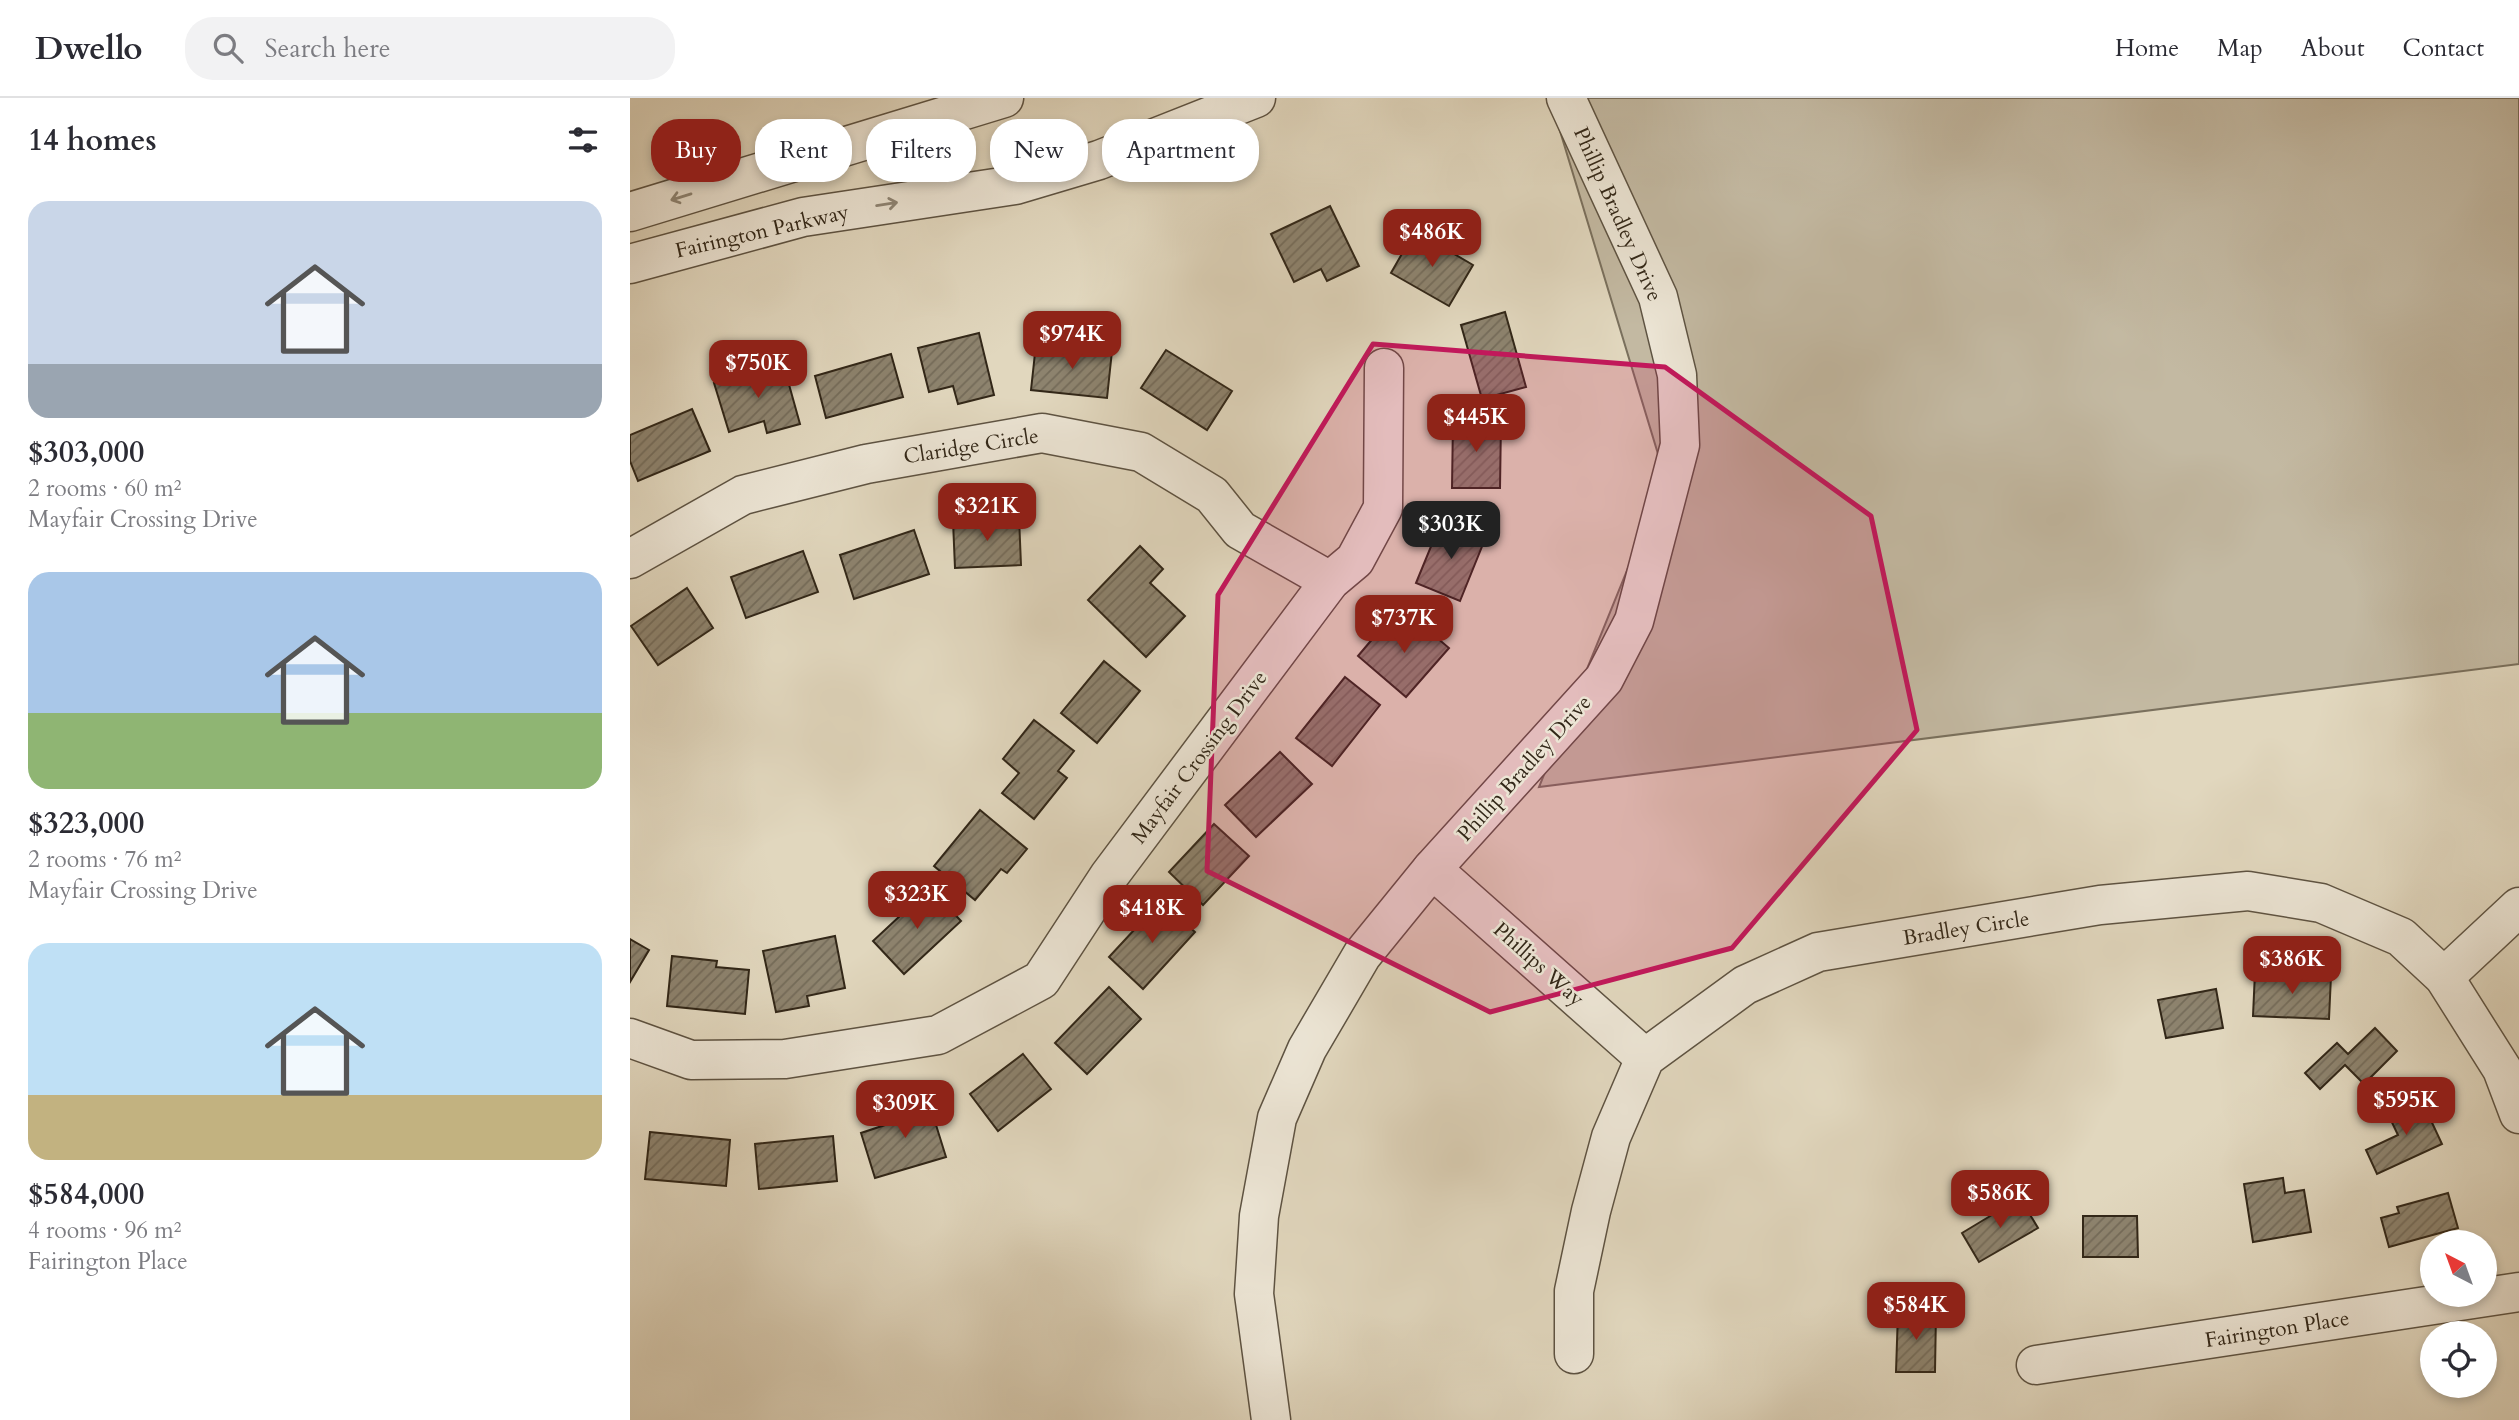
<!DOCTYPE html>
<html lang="en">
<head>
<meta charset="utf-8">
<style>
	body { margin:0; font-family:Cardo,serif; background:#f2f2f3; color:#2b2b33; height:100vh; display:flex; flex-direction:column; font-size:26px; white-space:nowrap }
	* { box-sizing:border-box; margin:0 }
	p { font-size:23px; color:#7c7c81 }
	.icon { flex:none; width:38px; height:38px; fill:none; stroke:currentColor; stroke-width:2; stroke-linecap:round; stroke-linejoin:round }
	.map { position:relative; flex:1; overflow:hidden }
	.drawer { display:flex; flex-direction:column; background:#fff; width:630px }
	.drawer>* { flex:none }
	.banner { position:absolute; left:21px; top:21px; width:665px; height:63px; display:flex; gap:14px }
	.needle { width:46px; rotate:319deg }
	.fabs { position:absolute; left:1790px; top:1132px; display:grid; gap:14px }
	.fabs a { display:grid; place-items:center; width:77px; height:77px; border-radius:50%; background:#fff; box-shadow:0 4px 10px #0003; font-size:35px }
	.price { position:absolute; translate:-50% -60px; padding:0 16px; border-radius:14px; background:#8f2418; color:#fff; font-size:23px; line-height:46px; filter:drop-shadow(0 2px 4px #0008) }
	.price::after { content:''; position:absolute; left:50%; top:42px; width:21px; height:16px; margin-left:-10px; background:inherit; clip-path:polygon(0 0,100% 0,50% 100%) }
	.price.on { background:#222; color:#fff }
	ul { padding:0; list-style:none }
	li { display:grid; align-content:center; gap:14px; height:371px; padding:0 28px }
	li span { display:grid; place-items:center; height:217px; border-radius:21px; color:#555 }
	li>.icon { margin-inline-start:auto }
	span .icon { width:126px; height:126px; fill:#fffc; stroke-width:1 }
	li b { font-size:30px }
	h2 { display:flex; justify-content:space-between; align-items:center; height:84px; padding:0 28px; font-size:30px }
	.chip { padding:0 24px; border-radius:28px; background:#fff; box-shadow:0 4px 10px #0003; font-size:24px; line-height:63px }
	.chip.on { background:#8f2418; color:#fff }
	header { display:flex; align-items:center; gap:42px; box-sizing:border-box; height:98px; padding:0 35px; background:#fff; border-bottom:2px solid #e1e1e2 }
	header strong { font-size:33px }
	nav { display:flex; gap:38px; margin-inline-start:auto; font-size:24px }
	.search { width:490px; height:63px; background:#f2f2f3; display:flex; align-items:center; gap:18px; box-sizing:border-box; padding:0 24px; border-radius:28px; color:#7c7c81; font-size:26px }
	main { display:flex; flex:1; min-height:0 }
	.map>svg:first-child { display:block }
	.park { fill:#c3b9a2; stroke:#7a705d; stroke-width:2 }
	.building { fill:url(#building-hatch); stroke:#322718; stroke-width:2 }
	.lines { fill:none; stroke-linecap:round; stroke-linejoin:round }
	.minor-casing { stroke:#5e5342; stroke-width:41 }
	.minor { stroke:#ece5d5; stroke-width:38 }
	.oneway { stroke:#8f8676 }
	.marked { fill:#c2185b; fill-opacity:0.2; stroke:#c2185b; stroke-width:5; stroke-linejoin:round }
	.labels { text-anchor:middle; stroke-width:5; stroke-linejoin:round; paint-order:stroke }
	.street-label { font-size:21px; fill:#322718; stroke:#ece5d5 }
</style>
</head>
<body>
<header>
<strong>Dwello</strong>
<div class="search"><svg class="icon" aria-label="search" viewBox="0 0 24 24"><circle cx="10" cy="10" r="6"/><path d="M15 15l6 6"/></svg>Search here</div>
<nav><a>Home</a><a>Map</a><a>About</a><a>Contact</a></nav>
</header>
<main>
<section class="drawer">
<h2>14 homes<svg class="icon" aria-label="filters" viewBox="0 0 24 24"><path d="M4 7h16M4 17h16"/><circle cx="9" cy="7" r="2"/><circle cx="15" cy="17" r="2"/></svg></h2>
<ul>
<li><span style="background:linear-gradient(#c9d6e8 75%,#9aa5b1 0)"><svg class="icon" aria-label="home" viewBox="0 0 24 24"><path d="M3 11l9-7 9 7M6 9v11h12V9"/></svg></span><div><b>$303,000</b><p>2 rooms · 60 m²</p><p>Mayfair Crossing Drive</p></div></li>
<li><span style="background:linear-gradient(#a9c7e8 65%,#8fb573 0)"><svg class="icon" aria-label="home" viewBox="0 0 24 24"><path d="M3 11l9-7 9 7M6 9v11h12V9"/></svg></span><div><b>$323,000</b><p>2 rooms · 76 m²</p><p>Mayfair Crossing Drive</p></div></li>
<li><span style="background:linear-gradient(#bfe0f5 70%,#c2b280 0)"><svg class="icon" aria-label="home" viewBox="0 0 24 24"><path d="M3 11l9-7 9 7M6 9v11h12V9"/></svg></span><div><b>$584,000</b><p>4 rooms · 96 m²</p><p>Fairington Place</p></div></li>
</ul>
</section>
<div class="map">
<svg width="1889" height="1322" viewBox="0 0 1889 1322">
	<defs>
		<pattern id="building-hatch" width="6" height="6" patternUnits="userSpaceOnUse" patternTransform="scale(1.75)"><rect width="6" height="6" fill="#8d836e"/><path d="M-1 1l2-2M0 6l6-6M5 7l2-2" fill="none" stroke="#746b59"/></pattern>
	</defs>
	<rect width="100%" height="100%" fill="#e1d7be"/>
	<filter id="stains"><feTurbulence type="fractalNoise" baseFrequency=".00286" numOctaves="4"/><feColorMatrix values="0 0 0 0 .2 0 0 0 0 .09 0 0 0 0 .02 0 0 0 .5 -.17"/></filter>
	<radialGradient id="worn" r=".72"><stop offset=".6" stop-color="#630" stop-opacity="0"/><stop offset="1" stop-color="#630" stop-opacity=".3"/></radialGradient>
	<!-- park -->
	<polygon class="park" points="920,0 1889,0 1889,566 909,689 1035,379"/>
	<!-- building -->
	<g class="building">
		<polygon points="700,108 729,168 697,183 691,171 664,184 641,136"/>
		<polygon points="785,133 843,167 819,208 761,175"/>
		<polygon points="875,214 896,289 852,301 831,227"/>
		<polygon points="349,235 364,297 328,306 323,288 299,294 288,250"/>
		<polygon points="406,246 482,253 477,300 401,292"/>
		<polygon points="536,252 602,293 577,332 511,290"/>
		<polygon points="261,256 273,299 196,320 185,278"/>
		<polygon points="153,265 170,326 137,335 134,323 99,334 84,285"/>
		<polygon points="62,311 80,353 8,383 0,363 0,337"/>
		<polygon points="823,322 871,323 870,390 822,390"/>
		<polygon points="389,419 391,467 325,470 323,423"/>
		<polygon points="811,424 855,441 830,503 786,485"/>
		<polygon points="284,432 299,476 224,501 210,457"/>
		<polygon points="510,448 533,471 520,485 555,518 516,559 458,502"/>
		<polygon points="173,453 188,494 116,520 101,479"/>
		<polygon points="57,490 83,530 28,567 1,528"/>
		<polygon points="779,516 819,550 776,599 728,558 750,532 759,540"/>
		<polygon points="474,563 510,593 467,645 431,615"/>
		<polygon points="715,579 750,607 702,668 666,640"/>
		<polygon points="404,622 444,653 428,673 437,680 404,721 372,695 389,675 373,661"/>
		<polygon points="650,654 682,686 626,739 595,707"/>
		<polygon points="350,712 397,751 377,775 371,771 345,802 304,768"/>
		<polygon points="584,726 619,758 573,807 539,774"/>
		<polygon points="300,790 331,823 274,876 243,843"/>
		<polygon points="531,803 565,834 513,891 479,859"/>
		<polygon points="205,838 215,890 177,898 179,908 146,914 133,853"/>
		<polygon points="0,841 19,852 0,884"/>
		<polygon points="42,858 87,863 86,869 119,872 115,916 37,908"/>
		<polygon points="1625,874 1701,878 1699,921 1623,918"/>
		<polygon points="479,889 511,921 457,976 425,945"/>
		<polygon points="1586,891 1593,930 1536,940 1528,902"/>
		<polygon points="1745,930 1767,953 1734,986 1715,967 1690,991 1675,975 1707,945 1718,956"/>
		<polygon points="393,956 421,991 368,1033 340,996"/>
		<polygon points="297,998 316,1059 245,1080 231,1035 270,1022 266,1007"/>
		<polygon points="1790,999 1812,1046 1747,1076 1736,1052 1768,1037 1757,1014"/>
		<polygon points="20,1034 100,1042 96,1088 15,1081"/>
		<polygon points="203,1038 207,1083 129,1091 125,1046"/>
		<polygon points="1653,1080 1655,1095 1674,1092 1681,1134 1623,1144 1614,1086"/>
		<polygon points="1818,1095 1828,1130 1759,1149 1751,1120 1769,1115 1767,1109"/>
		<polygon points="1390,1100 1408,1130 1349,1164 1332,1135"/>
		<polygon points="1453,1118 1507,1118 1508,1159 1453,1159"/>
		<polygon points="1268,1214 1306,1214 1305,1274 1266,1274"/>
	</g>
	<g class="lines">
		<defs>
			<g id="minor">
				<polyline points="0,114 374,0"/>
				<polyline points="0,166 173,119 385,87 469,62 626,0"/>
				<polyline points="0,461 113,397 236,366 412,335 511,354 582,397 610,432 700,483"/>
				<polyline points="802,771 1015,960"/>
				<polyline points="1814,879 1889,809"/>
				<polyline points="0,940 61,962 155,961 308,937 411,882 479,778 700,483 725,462 753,410 754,270"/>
				<polyline points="944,1256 944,1193 961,1113 981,1039 1015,960 1115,887 1188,854 1470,807 1618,793 1691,805 1771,839 1814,879 1872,971 1889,1016"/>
				<polyline points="1406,1267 1889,1194"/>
				<polyline points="641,1322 624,1196 629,1118 647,1020 677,951 732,857 802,771 974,581 1004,523 1050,347 1047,277 1028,199 936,0"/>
			</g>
		</defs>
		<!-- minor casing -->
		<use href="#minor" class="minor-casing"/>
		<!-- minor -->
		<use href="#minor" class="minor"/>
	</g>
	<!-- one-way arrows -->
	<defs><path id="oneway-shaft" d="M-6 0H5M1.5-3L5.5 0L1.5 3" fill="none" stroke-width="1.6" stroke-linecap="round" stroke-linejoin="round" transform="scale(1.75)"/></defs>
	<g class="oneway">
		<use href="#oneway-shaft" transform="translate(51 99) rotate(163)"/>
		<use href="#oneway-shaft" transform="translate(257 106) rotate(-9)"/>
	</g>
	<!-- marked area -->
	<path class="marked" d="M743,246L1035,269L1241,418L1287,632L1102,850L860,914L577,773L588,497Z"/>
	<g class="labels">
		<!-- street labels -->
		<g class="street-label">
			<text transform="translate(988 116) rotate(66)" y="7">Phillip Bradley Drive</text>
			<text transform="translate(132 133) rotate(-13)" y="7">Fairington Parkway</text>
			<text transform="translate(341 348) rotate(-9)" y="7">Claridge Circle</text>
			<text transform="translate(569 659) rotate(-53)" y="7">Mayfair Crossing Drive</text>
			<text transform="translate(894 670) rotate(-48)" y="7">Phillip Bradley Drive</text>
			<text transform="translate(1336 830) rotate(-9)" y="7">Bradley Circle</text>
			<text transform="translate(909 866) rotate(42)" y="7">Phillips Way</text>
			<text transform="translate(1647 1231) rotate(-9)" y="7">Fairington Place</text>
		</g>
	</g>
	<rect width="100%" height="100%" filter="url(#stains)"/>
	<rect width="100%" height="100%" fill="url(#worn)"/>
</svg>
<div class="fabs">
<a><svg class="needle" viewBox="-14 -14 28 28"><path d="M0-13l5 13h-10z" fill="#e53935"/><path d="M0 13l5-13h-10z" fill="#7c7c81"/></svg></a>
<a><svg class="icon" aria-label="locate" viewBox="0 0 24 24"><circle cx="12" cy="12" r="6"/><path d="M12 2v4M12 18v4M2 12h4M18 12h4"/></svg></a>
</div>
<b class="price" style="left:802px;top:171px">$486K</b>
<b class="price" style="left:442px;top:273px">$974K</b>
<b class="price" style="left:128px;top:302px">$750K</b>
<b class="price" style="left:846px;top:356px">$445K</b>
<b class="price" style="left:357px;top:445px">$321K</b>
<b class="price on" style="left:821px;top:463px">$303K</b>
<b class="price" style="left:774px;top:557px">$737K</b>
<b class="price" style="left:287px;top:833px">$323K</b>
<b class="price" style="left:522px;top:847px">$418K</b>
<b class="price" style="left:1662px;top:898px">$386K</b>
<b class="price" style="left:1776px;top:1039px">$595K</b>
<b class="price" style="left:275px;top:1042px">$309K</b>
<b class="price" style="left:1370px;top:1132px">$586K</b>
<b class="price" style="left:1286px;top:1244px">$584K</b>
<div class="banner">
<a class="chip on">Buy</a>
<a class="chip">Rent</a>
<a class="chip">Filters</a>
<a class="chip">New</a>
<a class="chip">Apartment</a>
</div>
</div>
</main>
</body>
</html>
